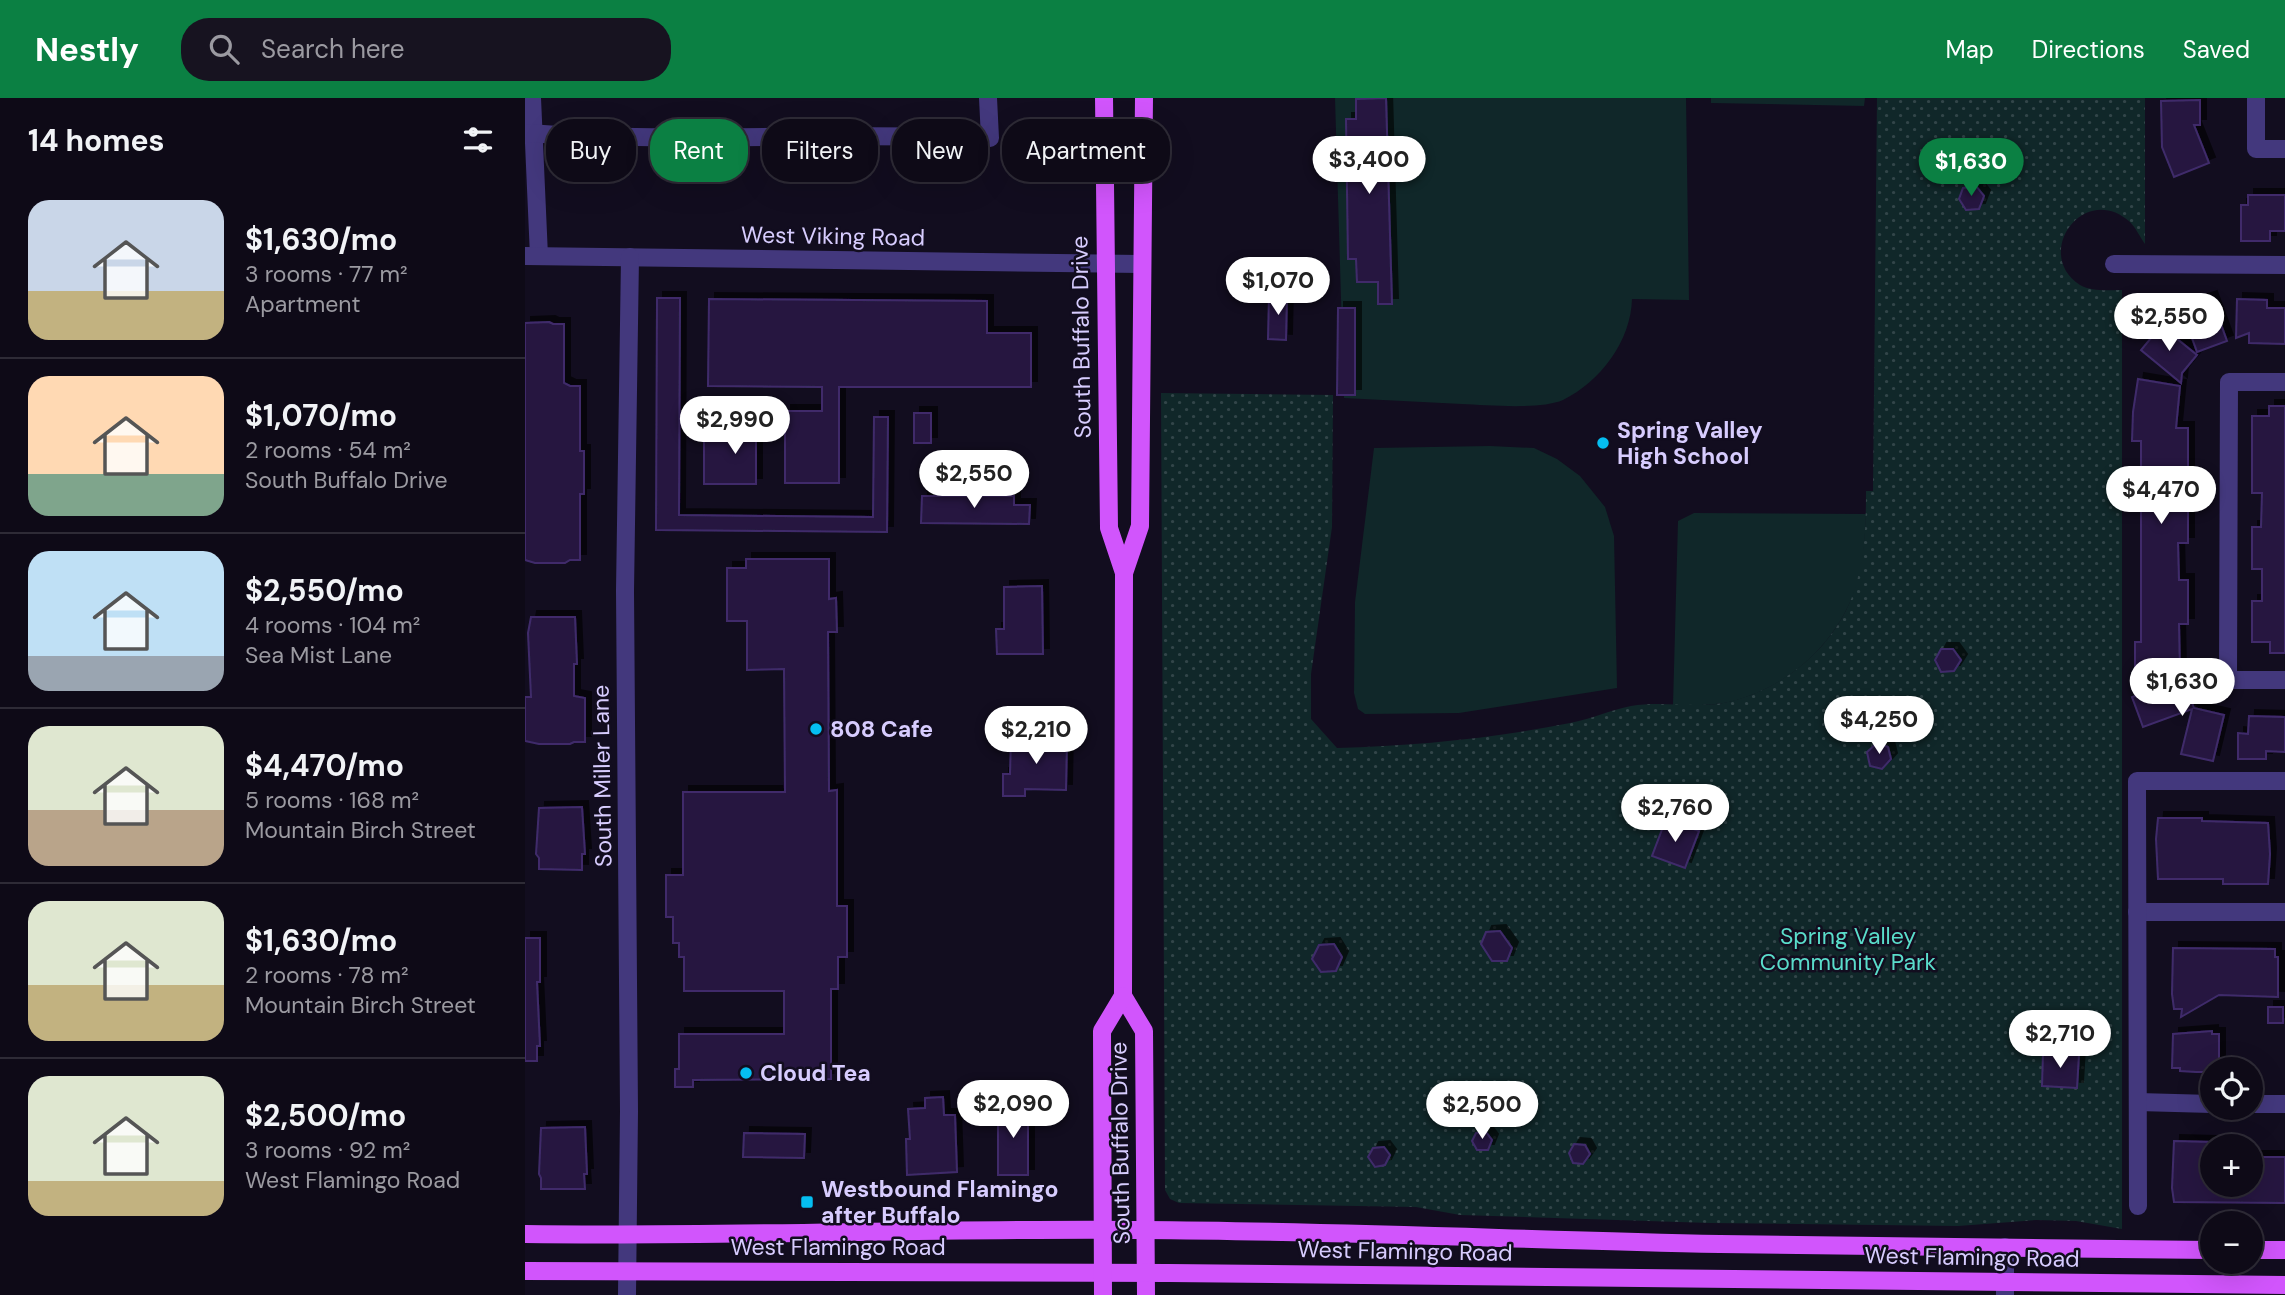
<!DOCTYPE html>
<html lang="en">
<head>
<meta charset="utf-8">
<style>
	body { margin:0; font-family:"DM Sans",sans-serif; background:#171320; color:#f1f3f6; height:100vh; display:flex; flex-direction:column; font-size:26px; white-space:nowrap }
	* { box-sizing:border-box; margin:0 }
	p { font-size:23px; color:#9b9aa1 }
	.icon { flex:none; width:38px; height:38px; fill:none; stroke:currentColor; stroke-width:2; stroke-linecap:round; stroke-linejoin:round }
	.map { position:relative; flex:1; overflow:hidden }
	.drawer { display:flex; flex-direction:column; background:#0e0a17; width:525px }
	.drawer>* { flex:none }
	.top-card { position:absolute; left:21px; top:21px; width:665px; height:63px; display:flex; gap:14px }
	.controls { position:absolute; left:1675px; top:959px; display:grid; gap:14px }
	.controls a { display:grid; place-items:center; width:63px; height:63px; border-radius:50%; background:#0e0a17; box-shadow:0 7px 28px #0002,0 0 0 2px #2e2b36; font-size:35px }
	.price { position:absolute; translate:-50% -60px; padding:0 16px; border-radius:24px; background:#fff; color:#222; font-size:23px; line-height:46px; filter:drop-shadow(0 2px 4px #0008) }
	.price::after { content:''; position:absolute; left:50%; top:42px; width:21px; height:16px; margin-left:-10px; background:inherit; clip-path:polygon(0 0,100% 0,50% 100%) }
	.price.on { background:#0b8043; color:#fff }
	ul { padding:0; list-style:none }
	li { display:flex; align-items:center; gap:21px; height:175px; padding:0 28px }
	li+li { border-top:2px solid #2e2b36 }
	li span { display:grid; place-items:center; flex:none; width:196px; height:140px; border-radius:21px; color:#555 }
	li>.icon { margin-inline-start:auto }
	span .icon { width:84px; height:84px; fill:#fffc; stroke-width:1 }
	li b { font-size:30px }
	h2 { display:flex; justify-content:space-between; align-items:center; height:84px; padding:0 28px; font-size:30px }
	.tag { padding:0 24px; border-radius:28px; background:#0e0a17; box-shadow:0 7px 28px #0002,0 0 0 2px #2e2b36; font-size:24px; line-height:63px }
	.tag.on { background:#0b8043; color:#fff }
	header { display:flex; align-items:center; gap:42px; box-sizing:border-box; height:98px; padding:0 35px; background:#0b8043; color:#fff }
	header strong { font-size:33px }
	nav { display:flex; gap:38px; margin-inline-start:auto; font-size:24px }
	.search { width:490px; height:63px; background:#171320; display:flex; align-items:center; gap:18px; box-sizing:border-box; padding:0 24px; border-radius:28px; color:#9b9aa1; font-size:26px }
	main { display:flex; flex:1; min-height:0 }
	.map>svg:first-child { display:block }
	.grass { fill:#102729 }
	.park { fill:url(#park-dots) }
	.building { fill:#25193f; stroke:#3f2c6b; stroke-width:2; filter:url(#shadow) }
	.lines { fill:none; stroke-linecap:round; stroke-linejoin:round }
	.minor { stroke:#43387d; stroke-width:18 }
	.major { stroke:#d155fc; stroke-width:18 }
	.poi-dot { fill:#05bef1; stroke:#120d1f; stroke-width:2.5 }
	.labels { text-anchor:middle; stroke-width:5; stroke-linejoin:round; paint-order:stroke }
	.street-label { font-size:23px; fill:#d7ccfe; stroke:#120d1f }
	.poi-label { font-size:23px; font-weight:bold; fill:#d7ccfe; stroke:#120d1f; text-anchor:start }
	.park-label { font-size:23px; fill:#5adcca; stroke:#120d1f }
</style>
</head>
<body>
<header>
<strong>Nestly</strong>
<div class="search"><svg class="icon" aria-label="search" viewBox="0 0 24 24"><circle cx="10" cy="10" r="6"/><path d="M15 15l6 6"/></svg>Search here</div>
<nav><a>Map</a><a>Directions</a><a>Saved</a></nav>
</header>
<main>
<section class="drawer">
<h2>14 homes<svg class="icon" aria-label="filters" viewBox="0 0 24 24"><path d="M4 7h16M4 17h16"/><circle cx="9" cy="7" r="2"/><circle cx="15" cy="17" r="2"/></svg></h2>
<ul>
<li><span style="background:linear-gradient(#c9d6e8 65%,#c2b280 0)"><svg class="icon" aria-label="home" viewBox="0 0 24 24"><path d="M3 11l9-7 9 7M6 9v11h12V9"/></svg></span><div><b>$1,630/mo</b><p>3 rooms · 77 m²</p><p>Apartment</p></div></li>
<li><span style="background:linear-gradient(#ffd9b3 70%,#7fa58c 0)"><svg class="icon" aria-label="home" viewBox="0 0 24 24"><path d="M3 11l9-7 9 7M6 9v11h12V9"/></svg></span><div><b>$1,070/mo</b><p>2 rooms · 54 m²</p><p>South Buffalo Drive</p></div></li>
<li><span style="background:linear-gradient(#bfe0f5 75%,#9aa5b1 0)"><svg class="icon" aria-label="home" viewBox="0 0 24 24"><path d="M3 11l9-7 9 7M6 9v11h12V9"/></svg></span><div><b>$2,550/mo</b><p>4 rooms · 104 m²</p><p>Sea Mist Lane</p></div></li>
<li><span style="background:linear-gradient(#dfe7d0 60%,#b9a48a 0)"><svg class="icon" aria-label="home" viewBox="0 0 24 24"><path d="M3 11l9-7 9 7M6 9v11h12V9"/></svg></span><div><b>$4,470/mo</b><p>5 rooms · 168 m²</p><p>Mountain Birch Street</p></div></li>
<li><span style="background:linear-gradient(#dfe7d0 60%,#c2b280 0)"><svg class="icon" aria-label="home" viewBox="0 0 24 24"><path d="M3 11l9-7 9 7M6 9v11h12V9"/></svg></span><div><b>$1,630/mo</b><p>2 rooms · 78 m²</p><p>Mountain Birch Street</p></div></li>
<li><span style="background:linear-gradient(#dfe7d0 75%,#c2b280 0)"><svg class="icon" aria-label="home" viewBox="0 0 24 24"><path d="M3 11l9-7 9 7M6 9v11h12V9"/></svg></span><div><b>$2,500/mo</b><p>3 rooms · 92 m²</p><p>West Flamingo Road</p></div></li>
</ul>
</section>
<div class="map">
<svg width="1760" height="1197" viewBox="0 0 1760 1197">
	<defs>
		<pattern id="park-dots" width="8" height="8" patternUnits="userSpaceOnUse" patternTransform="scale(1.75)"><rect width="8" height="8" fill="#102729"/><path d="M2 2h.1M6 6h.1" fill="none" stroke="#324549" stroke-width="1.8" stroke-linecap="round"/></pattern>
		<filter id="shadow"><feDropShadow dx="6" dy="-6" stdDeviation="0" flood-color="#0009"/></filter>
	</defs>
	<rect width="100%" height="100%" fill="#120d1f"/>
	<!-- grass -->
	<g class="grass">
		<path d="M810,0H1161L1164,202L1107,201C1106,243 1075,284 1038,302C1015,312 962,307 937,306C897,304 858,302 819,300Z"/>
		<polygon points="1186,0 1340,0 1339,8 1186,5"/>
		<polygon points="965,348 1009,350 1032,361 1055,378 1080,409 1089,438 1092,590 934,615 840,616 833,611 829,595 830,504 849,350"/>
		<path d="M1169,415L1341,416C1340,439 1339,463 1332,486C1314,543 1266,588 1208,603C1189,608 1168,607 1148,607L1153,423Z"/>
	</g>
	<!-- park -->
	<path class="park" d="M1352,0H1620V146C1615,139 1611,130 1605,124C1559,83 1507,156 1555,187C1567,194 1584,192 1597,192V1131L1551,1123L1511,1122L1433,1128L1185,1125L935,1117L891,1109L654,1105L645,1101L640,1092L636,295L808,297L807,429L786,576V621L812,650C888,648 971,640 1045,625C1066,621 1086,612 1106,608C1139,602 1174,612 1207,603C1265,588 1317,542 1332,483C1340,454 1341,424 1341,393H1348Z"/>
	<!-- building -->
	<g class="building">
		<polygon points="861,0 867,206 853,206 853,184 832,184 831,161 823,161 821,21 831,21 831,1"/>
		<polygon points="1675,2 1675,27 1669,27 1684,65 1649,79 1637,49 1636,3"/>
		<polygon points="1451,88 1459,98 1454,111 1441,112 1434,101 1438,90"/>
		<polygon points="1723,97 1760,97 1760,133 1745,133 1745,143 1716,143 1716,107 1723,107"/>
		<polygon points="744,197 762,197 761,242 743,241"/>
		<polygon points="1686,199 1702,243 1672,254 1656,209"/>
		<polygon points="132,200 155,200 154,417 348,419 349,319 363,319 362,434 131,432"/>
		<polygon points="184,201 462,203 462,235 506,235 506,289 314,289 314,385 260,385 260,313 297,313 297,289 183,288"/>
		<polygon points="1712,201 1742,202 1742,210 1760,210 1760,246 1724,245 1724,235 1711,240"/>
		<polygon points="813,210 830,210 830,297 812,297"/>
		<polygon points="24,224 28,226 39,226 39,285 45,288 55,288 55,353 59,353 59,396 55,396 55,462 45,462 40,465 10,465 0,462 0,225"/>
		<polygon points="1636,228 1672,257 1657,275 1656,285 1616,252"/>
		<polygon points="1613,281 1655,288 1651,330 1663,330 1663,374 1652,374 1652,407 1663,407 1663,445 1653,445 1654,482 1663,482 1663,526 1654,526 1655,574 1610,574 1610,544 1616,544 1616,343 1607,343 1608,314"/>
		<polygon points="1744,308 1760,308 1760,555 1745,555 1745,544 1727,544 1727,503 1737,503 1737,471 1727,471 1727,429 1736,429 1737,395 1727,395 1727,318 1744,318"/>
		<rect x="179" y="313" width="52" height="73"/>
		<rect x="389" y="315" width="17" height="30"/>
		<polygon points="397,398 489,398 489,407 505,407 504,426 396,425"/>
		<polygon points="221,461 304,461 304,501 311,500 312,534 303,534 304,693 312,692 312,808 322,808 322,859 313,859 313,891 306,891 306,981 168,982 168,989 150,989 150,971 154,971 154,936 259,936 259,893 159,893 159,859 154,859 154,845 148,845 148,819 141,819 141,777 158,777 158,694 260,694 259,571 222,572 222,523 202,523 202,470 221,470"/>
		<polygon points="517,488 518,556 472,556 471,531 479,531 479,489"/>
		<polygon points="6,519 50,519 52,566 49,566 49,598 60,600 60,644 49,644 45,646 14,646 0,643 0,599 6,599 3,535"/>
		<polygon points="1416,551 1428,551 1436,562 1429,573 1416,574 1410,562"/>
		<polygon points="1658,581 1669,610 1699,617 1688,663 1656,656 1667,611 1618,629 1607,599"/>
		<polygon points="1724,618 1760,619 1760,654 1741,653 1741,661 1713,661 1713,635 1723,636"/>
		<polygon points="486,639 542,642 541,692 500,691 500,698 478,698 478,676 485,676"/>
		<polygon points="1352,645 1363,649 1366,661 1357,671 1345,668 1342,654"/>
		<polygon points="57,709 60,756 57,756 57,772 14,771 14,760 11,756 14,710"/>
		<polygon points="1633,720 1677,720 1677,723 1743,725 1745,756 1743,786 1698,786 1698,781 1633,781 1631,741"/>
		<polygon points="1141,721 1174,733 1160,770 1127,758"/>
		<polygon points="975,833 987,850 982,863 967,863 956,846 961,834"/>
		<polygon points="0,840 15,840 15,884 12,884 15,948 12,948 12,963 0,963"/>
		<polygon points="809,846 817,859 811,873 796,874 787,861 794,847"/>
		<polygon points="1648,850 1750,851 1750,859 1753,859 1753,899 1694,897 1656,919 1657,911 1649,911 1647,896"/>
		<rect x="1743" y="909" width="15" height="16"/>
		<polygon points="1687,933 1687,936 1694,936 1694,970 1687,970 1687,974 1671,974 1655,973 1655,970 1647,970 1648,936"/>
		<polygon points="1518,955 1554,956 1552,990 1517,988"/>
		<polygon points="418,999 419,1017 430,1017 432,1074 382,1077 381,1041 385,1041 383,1011 400,1010 400,1000"/>
		<rect x="473" y="1006" width="30" height="71"/>
		<polygon points="60,1029 62,1076 59,1076 60,1091 16,1091 16,1080 14,1076 16,1030"/>
		<polygon points="961,1034 967,1042 963,1052 952,1052 947,1043 951,1035"/>
		<polygon points="219,1035 280,1036 279,1060 218,1059"/>
		<polygon points="1649,1043 1687,1044 1687,1087 1726,1087 1726,1059 1760,1059 1760,1105 1649,1104 1647,1090"/>
		<polygon points="1049,1046 1060,1047 1065,1056 1058,1066 1048,1065 1044,1055"/>
		<polygon points="859,1049 865,1057 860,1067 850,1069 843,1059 848,1050"/>
	</g>
	<g class="lines">
		<!-- minor -->
		<g class="minor">
			<polyline points="7,0 14,158"/>
			<polyline points="1731,0 1731,51 1760,51"/>
			<path d="M0,35C155,45 310,34 465,40L463,0"/>
			<polyline points="0,158 616,166"/>
			<polyline points="1589,166 1760,167"/>
			<polyline points="1760,284 1704,284 1703,582 1760,582"/>
			<polyline points="1612,814 1760,814"/>
			<polyline points="1613,1004 1687,1006"/>
			<polyline points="1726,1006 1760,1006"/>
			<polyline points="1613,1108 1612,683 1760,683"/>
			<polyline points="102,1197 104,1013 100,493 105,159"/>
			<polyline points="1480,1197 1480,1149"/>
		</g>
		<!-- major -->
		<g class="major">
			<polyline points="579,0 584,430 599,475"/>
			<polyline points="619,0 615,428 599,475 598,898 619,933 621,1197"/>
			<path d="M0,1136C206,1139 412,1130 619,1132C811,1133 1003,1142 1195,1146C1359,1149 1523,1150 1687,1152"/>
			<polyline points="1726,1152 1760,1152"/>
			<polyline points="0,1173 644,1175 1760,1187"/>
			<polyline points="578,1197 577,933 598,898"/>
		</g>
	</g>
	<!-- markers -->
	<g class="poi-dot">
		<circle cx="1078" cy="345" r="7"/>
		<circle cx="291" cy="631" r="7"/>
		<circle cx="221" cy="975" r="7"/>
		<rect x="275" y="1097" width="14" height="14" rx="3.5"/>
	</g>
	<g class="labels">
		<!-- street labels -->
		<g class="street-label">
			<text transform="translate(308 138) rotate(1)" y="8">West Viking Road</text>
			<text transform="translate(556 239) rotate(-91)" y="8">South Buffalo Drive</text>
			<text transform="translate(77 678) rotate(-91)" y="8">South Miller Lane</text>
			<text transform="translate(595 1045) rotate(-91)" y="8">South Buffalo Drive</text>
			<text x="313" y="1157">West Flamingo Road</text>
			<text transform="translate(880 1153) rotate(1)" y="8">West Flamingo Road</text>
			<text transform="translate(1447 1159) rotate(1)" y="8">West Flamingo Road</text>
		</g>
		<!-- poi labels -->
		<g class="poi-label">
			<text x="1092" y="340">Spring Valley<tspan x="1092" dy="26">High School</tspan></text>
			<text x="305" y="639">808 Cafe</text>
			<text x="235" y="983">Cloud Tea</text>
			<text x="296" y="1099">Westbound Flamingo<tspan x="296" dy="26">after Buffalo</tspan></text>
		</g>
		<!-- park labels -->
		<g class="park-label">
			<text x="1323" y="846">Spring Valley<tspan x="1323" dy="26">Community Park</tspan></text>
		</g>
	</g>
</svg>
<div class="controls">
<a><svg class="icon" aria-label="locate" viewBox="0 0 24 24"><circle cx="12" cy="12" r="6"/><path d="M12 2v4M12 18v4M2 12h4M18 12h4"/></svg></a>
<a>+</a>
<a>−</a>
</div>
<b class="price" style="left:844px;top:98px">$3,400</b>
<b class="price on" style="left:1446px;top:100px">$1,630</b>
<b class="price" style="left:753px;top:219px">$1,070</b>
<b class="price" style="left:1644px;top:255px">$2,550</b>
<b class="price" style="left:210px;top:358px">$2,990</b>
<b class="price" style="left:449px;top:412px">$2,550</b>
<b class="price" style="left:1636px;top:428px">$4,470</b>
<b class="price" style="left:1657px;top:620px">$1,630</b>
<b class="price" style="left:1354px;top:658px">$4,250</b>
<b class="price" style="left:511px;top:668px">$2,210</b>
<b class="price" style="left:1150px;top:746px">$2,760</b>
<b class="price" style="left:1535px;top:972px">$2,710</b>
<b class="price" style="left:488px;top:1042px">$2,090</b>
<b class="price" style="left:957px;top:1043px">$2,500</b>
<div class="top-card">
<a class="tag">Buy</a>
<a class="tag on">Rent</a>
<a class="tag">Filters</a>
<a class="tag">New</a>
<a class="tag">Apartment</a>
</div>
</div>
</main>
</body>
</html>
